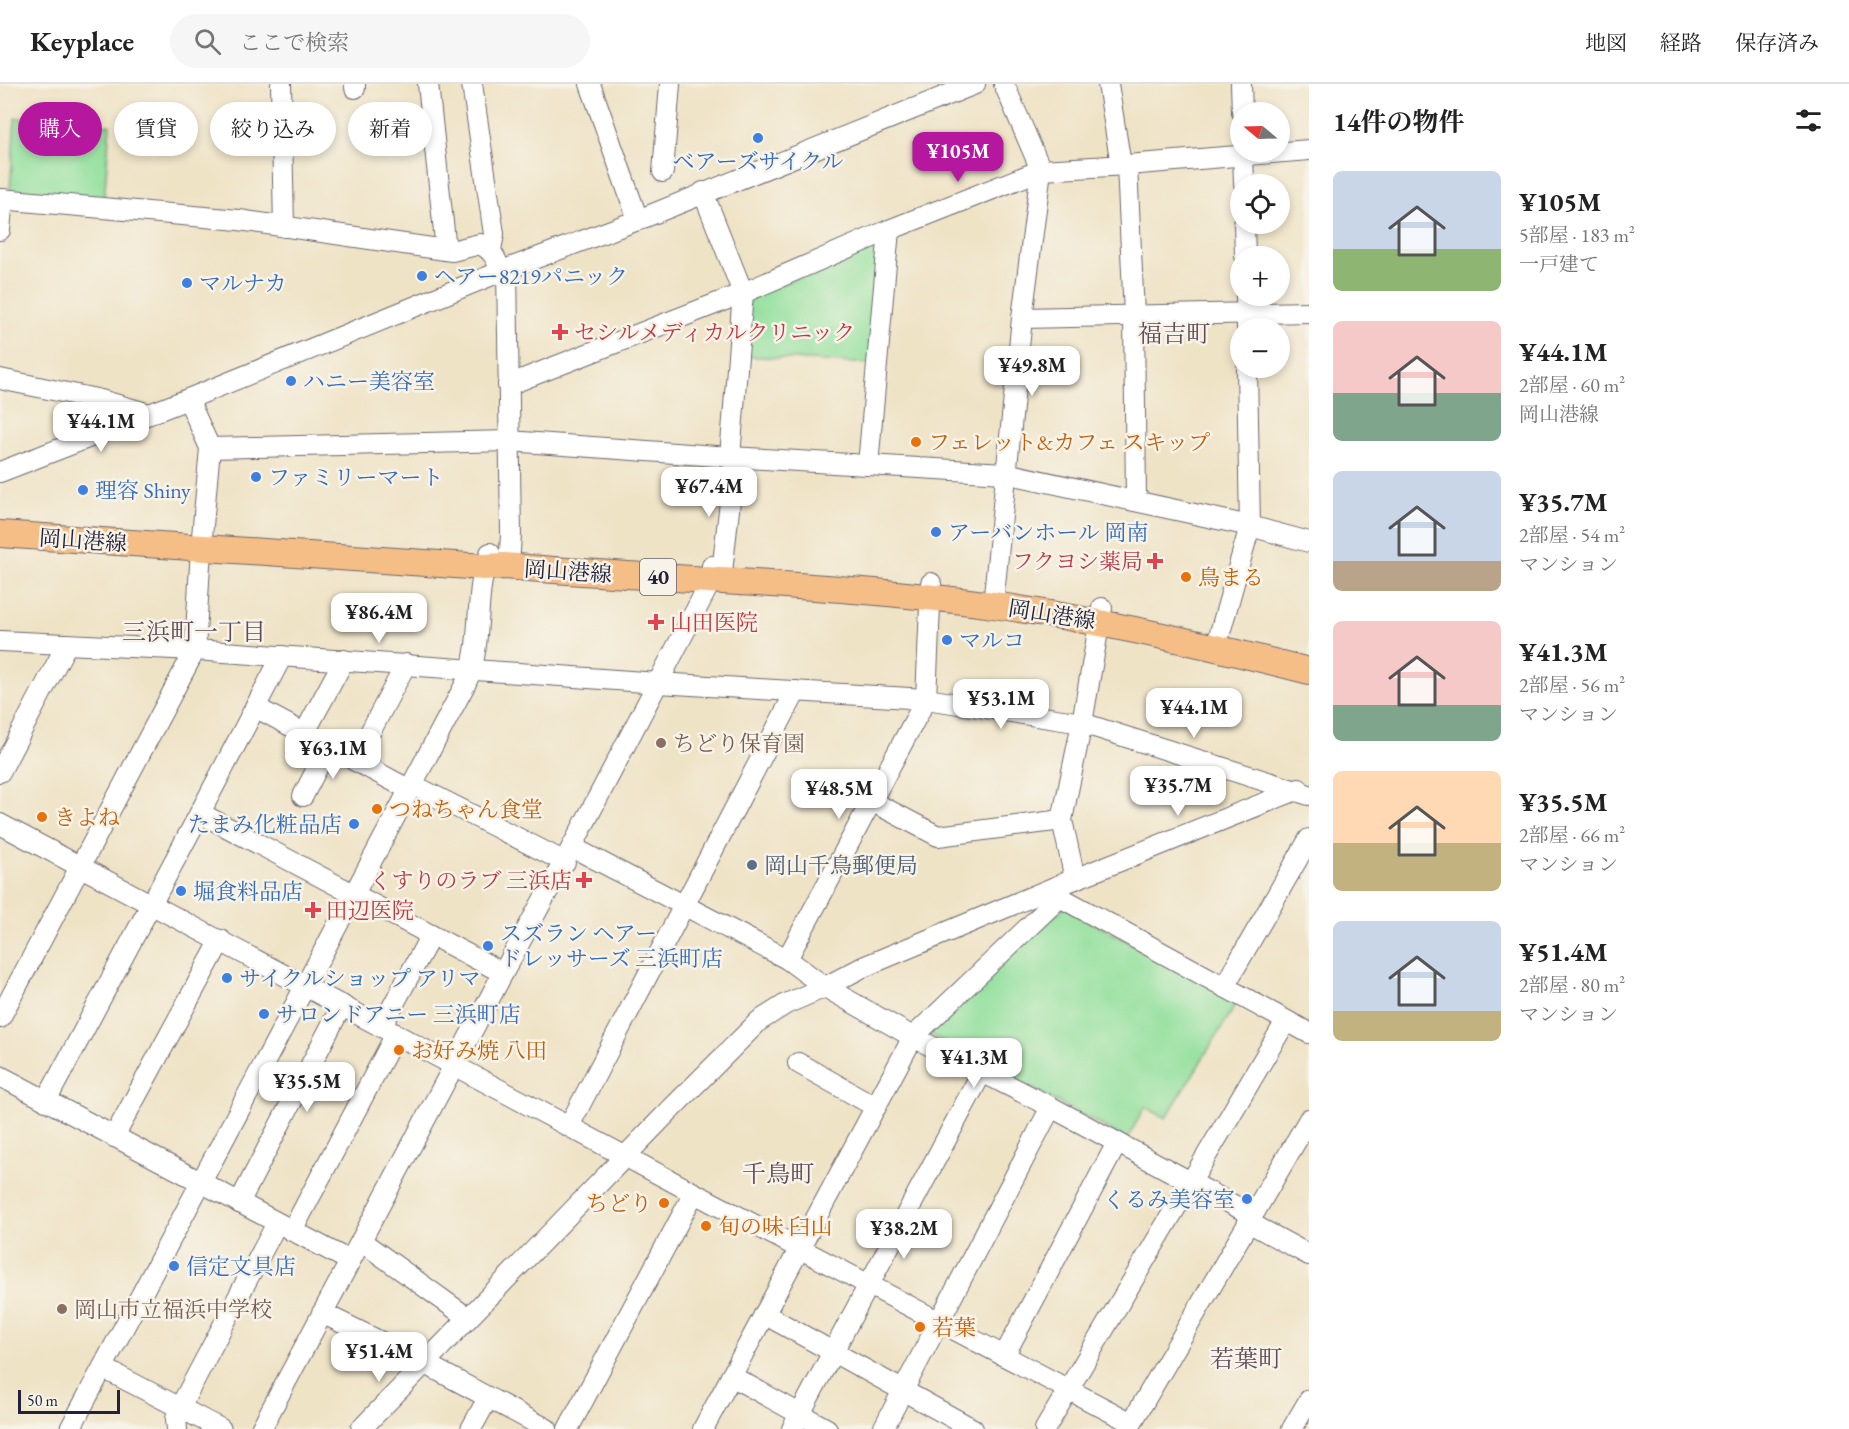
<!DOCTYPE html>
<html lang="ja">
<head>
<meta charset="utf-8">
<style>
	body { margin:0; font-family:"EB Garamond","Noto Serif JP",serif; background:#f6f6f6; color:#222; height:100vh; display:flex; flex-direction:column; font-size:22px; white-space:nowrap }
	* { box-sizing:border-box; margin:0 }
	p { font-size:20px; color:#767676 }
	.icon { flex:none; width:33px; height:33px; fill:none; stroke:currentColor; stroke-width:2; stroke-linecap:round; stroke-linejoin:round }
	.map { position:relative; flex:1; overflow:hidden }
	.details { display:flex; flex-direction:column; background:#fff; width:540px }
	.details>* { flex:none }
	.banner { position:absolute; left:18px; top:18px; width:570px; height:54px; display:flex; gap:12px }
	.needle { width:39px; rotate:289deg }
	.controls { position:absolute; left:1230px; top:18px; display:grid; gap:12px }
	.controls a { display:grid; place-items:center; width:60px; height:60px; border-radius:50%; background:#fff; box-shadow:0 3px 9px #0003; font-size:30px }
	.scale { position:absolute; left:18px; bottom:15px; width:102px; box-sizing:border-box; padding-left:6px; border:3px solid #22223b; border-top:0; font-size:16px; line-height:21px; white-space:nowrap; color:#22223b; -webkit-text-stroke:4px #f7f3e8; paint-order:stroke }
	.price { position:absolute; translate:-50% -51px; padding:0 14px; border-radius:12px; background:#fff; color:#222; font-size:20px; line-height:39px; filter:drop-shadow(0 2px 3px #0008) }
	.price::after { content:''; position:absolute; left:50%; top:36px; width:18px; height:14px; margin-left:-9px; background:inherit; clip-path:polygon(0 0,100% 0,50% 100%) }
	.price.active { background:#b5179e; color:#fff }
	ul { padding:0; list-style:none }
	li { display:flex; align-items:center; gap:18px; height:150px; padding:0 24px }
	li span { display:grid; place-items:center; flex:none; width:168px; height:120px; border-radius:9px; color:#555 }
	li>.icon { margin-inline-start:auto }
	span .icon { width:72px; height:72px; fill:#fffc; stroke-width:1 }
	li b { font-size:26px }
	h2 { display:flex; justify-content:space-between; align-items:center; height:72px; padding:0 24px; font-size:26px }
	.pill { padding:0 21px; border-radius:27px; background:#fff; box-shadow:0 3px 9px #0003; font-size:21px; line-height:54px }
	.pill.active { background:#b5179e; color:#fff }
	header { display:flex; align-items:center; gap:36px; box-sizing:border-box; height:84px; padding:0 30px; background:#fff; border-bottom:2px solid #e0e0e0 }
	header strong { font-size:28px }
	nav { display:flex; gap:33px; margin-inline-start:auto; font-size:21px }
	.search { width:420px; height:54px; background:#f6f6f6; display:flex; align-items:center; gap:15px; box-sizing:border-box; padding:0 21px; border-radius:33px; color:#767676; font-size:22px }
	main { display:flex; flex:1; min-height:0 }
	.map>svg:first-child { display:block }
	.green { fill:#93e09d; stroke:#5a816c; stroke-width:1.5 }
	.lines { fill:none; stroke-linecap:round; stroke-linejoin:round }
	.minor-casing { stroke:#6a666c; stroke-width:22 }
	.major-casing { stroke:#6a666c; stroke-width:28 }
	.minor { stroke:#fff; stroke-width:20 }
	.major { stroke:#f6be87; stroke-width:26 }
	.shop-dot { fill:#3f7fe0; stroke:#f7f3e8; stroke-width:2 }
	.health-dot { fill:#e0444e; stroke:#f7f3e8; stroke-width:2 }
	.food-dot { fill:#e8710a; stroke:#f7f3e8; stroke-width:2 }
	.education-dot { fill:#8d6e63; stroke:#f7f3e8; stroke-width:2 }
	.service-dot { fill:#5c6f8a; stroke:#f7f3e8; stroke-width:2 }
	.labels { text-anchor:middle; stroke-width:5; stroke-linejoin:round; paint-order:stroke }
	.shield { fill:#f7f3e8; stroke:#62616f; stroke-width:1.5 }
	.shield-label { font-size:21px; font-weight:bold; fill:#22223b }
	.shop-label { font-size:22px; fill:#366cbe; stroke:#f7f3e8; text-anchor:start }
	.health-label { font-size:22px; fill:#be3a42; stroke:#f7f3e8; text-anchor:start }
	.food-label { font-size:22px; fill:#c56008; stroke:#f7f3e8; text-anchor:start }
	.street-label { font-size:22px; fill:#22223b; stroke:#f7f3e8 }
	.education-label { font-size:22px; fill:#785e54; stroke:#f7f3e8; text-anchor:start }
	.service-label { font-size:22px; fill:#4e5e75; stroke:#f7f3e8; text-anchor:start }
	.neighbourhood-label { font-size:24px; fill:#5e4b58; stroke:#f7f3e8 }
</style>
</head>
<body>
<header>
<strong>Keyplace</strong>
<div class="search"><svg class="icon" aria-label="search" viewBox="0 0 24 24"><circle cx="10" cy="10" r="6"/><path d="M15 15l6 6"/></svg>ここで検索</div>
<nav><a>地図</a><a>経路</a><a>保存済み</a></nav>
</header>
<main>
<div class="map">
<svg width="1309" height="1345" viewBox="0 0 1309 1345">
	<rect width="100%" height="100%" fill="#f7f3e8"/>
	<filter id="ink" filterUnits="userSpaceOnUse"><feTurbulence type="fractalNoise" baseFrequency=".0167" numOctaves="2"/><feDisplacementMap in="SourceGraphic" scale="12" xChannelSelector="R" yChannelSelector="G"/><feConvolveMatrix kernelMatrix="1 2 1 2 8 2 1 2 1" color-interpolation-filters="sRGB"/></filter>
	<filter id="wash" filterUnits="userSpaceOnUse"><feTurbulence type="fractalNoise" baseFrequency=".008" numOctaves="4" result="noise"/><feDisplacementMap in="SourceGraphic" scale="24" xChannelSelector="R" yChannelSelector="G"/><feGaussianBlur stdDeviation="1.35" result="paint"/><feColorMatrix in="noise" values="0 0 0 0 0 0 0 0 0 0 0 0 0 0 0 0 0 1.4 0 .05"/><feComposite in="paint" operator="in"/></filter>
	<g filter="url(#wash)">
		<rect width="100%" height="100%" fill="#efe3c6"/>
		<!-- green -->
		<g class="green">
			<polygon points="15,34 110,41 104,117 10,108"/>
			<polygon points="884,158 871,280 744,272 749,213"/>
			<polygon points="1064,823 1238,917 1166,1034 1145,1023 1127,1055 927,949"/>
		</g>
	</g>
	<g filter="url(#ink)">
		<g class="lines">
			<defs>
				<g id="minor">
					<polyline points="281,0 284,143"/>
					<polyline points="355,0 355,4"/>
					<polyline points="428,0 446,166"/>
					<polyline points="472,0 494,150 491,166"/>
					<polyline points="590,0 638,136"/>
					<polyline points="1108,0 1121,81"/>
					<polyline points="1241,0 1242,28"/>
					<polyline points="1243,68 1244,100"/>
					<polyline points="1127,81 1134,231 1136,417"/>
					<polyline points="663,88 670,0"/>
					<polyline points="703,108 743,209 730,373"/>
					<path d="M0,115L239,136L452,167L480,160C493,167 496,174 501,188"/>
					<polyline points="1244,140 1245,172"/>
					<polyline points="0,146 3,115"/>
					<polyline points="1246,212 1247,244"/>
					<polyline points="1022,234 1309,228"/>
					<polyline points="0,295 101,316 150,330"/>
					<polyline points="508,301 743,209 889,146 1041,86 1127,81 1309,66"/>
					<polyline points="210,364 509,357 730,373 1005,389 1250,442 1309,458"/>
					<polyline points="868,381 889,146"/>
					<polyline points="0,388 188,315 507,185 638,136 975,0"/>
					<polyline points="504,482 510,467 511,450 507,185"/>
					<polyline points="721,497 735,373"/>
					<polyline points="993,521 1022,234 1041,86 1004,0"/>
					<polyline points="0,557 195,566 658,599 926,615 1082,639 1309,711"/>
					<polyline points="1216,563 1250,442 1247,284"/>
					<polyline points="255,623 410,706"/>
					<polyline points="304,650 344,576"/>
					<polyline points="355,677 406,580"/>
					<polyline points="0,688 67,560"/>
					<polyline points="413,701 565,778"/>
					<polyline points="303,712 328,663"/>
					<polyline points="871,717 938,752 1062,736"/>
					<polyline points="200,729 503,889"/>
					<polyline points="0,740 694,1109 1132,1339"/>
					<polyline points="572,763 787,875 825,903 913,953 1051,1023 1252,1131"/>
					<polyline points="1075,795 1062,736 1082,639 1102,524"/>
					<polyline points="1055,803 1060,813 1309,949"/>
					<polyline points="787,875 926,615 931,499"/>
					<polyline points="1224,903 1309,755"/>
					<polyline points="0,934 195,566 201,464 210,364 188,315"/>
					<polyline points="382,942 431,851"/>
					<polyline points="798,979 876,1023"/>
					<polyline points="0,992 350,1177"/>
					<polyline points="46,1017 200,729 282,572"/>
					<polyline points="569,1042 796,607"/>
					<polyline points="114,1053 221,856"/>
					<polyline points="239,1119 342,921"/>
					<polyline points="1248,1138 1309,1171"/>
					<polyline points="292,1147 396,950"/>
					<polyline points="361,1157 468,1234"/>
					<polyline points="322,1229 424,1279 547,1345"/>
					<polyline points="764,1230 973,1345"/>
					<polyline points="1004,1272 1117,1059"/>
					<polyline points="103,1284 221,1345"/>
					<polyline points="731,1292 827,1345"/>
					<path d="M70,1345L466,599C485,557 472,509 490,469"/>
					<polyline points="177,1345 176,1335 177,1329 277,1139"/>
					<polyline points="261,1345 503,889 572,763 711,497 712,482"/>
					<polyline points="361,1345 669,1027 759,937 786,920 825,903 863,883 1055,803 1299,705"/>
					<polyline points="471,1345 488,1314"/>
					<polyline points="568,1345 694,1109"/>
					<polyline points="703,1345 913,953 1060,813"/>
					<polyline points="792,1345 982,988"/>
					<polyline points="883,1345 1051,1023"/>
					<polyline points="1045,1345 1286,937"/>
					<polyline points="1128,1345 1309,1035"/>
					<polyline points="1292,1345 1309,1316"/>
				</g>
				<path id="major" d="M0,450L484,483L504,482C667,496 831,499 993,521C1100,536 1205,560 1309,587"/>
			</defs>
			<!-- minor casing -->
			<use href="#minor" class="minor-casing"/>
			<!-- major casing -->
			<use href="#major" class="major-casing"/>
			<!-- minor -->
			<use href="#minor" class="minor"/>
			<!-- major -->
			<use href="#major" class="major"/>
		</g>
	</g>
	<!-- markers -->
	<g class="shop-dot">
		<circle cx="758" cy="54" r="6"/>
		<circle cx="422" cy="192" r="6"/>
		<circle cx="187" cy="199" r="6"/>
		<circle cx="291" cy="297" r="6"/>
		<circle cx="256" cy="393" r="6"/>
		<circle cx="83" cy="406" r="6"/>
		<circle cx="936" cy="448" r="6"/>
		<circle cx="947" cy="556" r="6"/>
		<circle cx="354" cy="740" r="6"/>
		<circle cx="181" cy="807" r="6"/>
		<circle cx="488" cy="862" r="6"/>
		<circle cx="227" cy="894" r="6"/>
		<circle cx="264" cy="930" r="6"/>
		<circle cx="1247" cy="1115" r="6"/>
		<circle cx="174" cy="1182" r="6"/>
	</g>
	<g class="health-dot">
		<path d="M557 239h6v6h6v6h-6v6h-6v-6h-6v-6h6z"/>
		<path d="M1152 468h6v6h6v6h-6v6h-6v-6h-6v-6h6z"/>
		<path d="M653 529h6v6h6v6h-6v6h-6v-6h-6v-6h6z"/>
		<path d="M581 787h6v6h6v6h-6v6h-6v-6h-6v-6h6z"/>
		<path d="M310 817h6v6h6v6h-6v6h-6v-6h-6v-6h6z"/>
	</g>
	<g class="food-dot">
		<circle cx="916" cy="358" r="6"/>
		<circle cx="1186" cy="493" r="6"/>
		<circle cx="377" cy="725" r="6"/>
		<circle cx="42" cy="733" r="6"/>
		<circle cx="399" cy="966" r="6"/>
		<circle cx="664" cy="1119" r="6"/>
		<circle cx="706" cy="1142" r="6"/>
		<circle cx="920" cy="1243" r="6"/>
	</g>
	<g class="education-dot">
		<circle cx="661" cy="659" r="6"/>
		<circle cx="62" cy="1225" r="6"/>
	</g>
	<circle class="service-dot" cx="752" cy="781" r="6"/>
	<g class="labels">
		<!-- shield labels -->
		<rect class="shield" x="640" y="475" width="36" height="36" rx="4.5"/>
		<g class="shield-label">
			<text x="658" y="500">40</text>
		</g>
		<!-- shop labels -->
		<g class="shop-label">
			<text x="758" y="85" text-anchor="middle">ベアーズサイクル</text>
			<text x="434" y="200">ヘアー8219パニック</text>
			<text x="199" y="207">マルナカ</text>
			<text x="303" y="305">ハニー美容室</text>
			<text x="268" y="401">ファミリーマート</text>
			<text x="95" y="414">理容 Shiny</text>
			<text x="948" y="456">アーバンホール 岡南</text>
			<text x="959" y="564">マルコ</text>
			<text x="342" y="748" text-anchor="end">たまみ化粧品店</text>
			<text x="193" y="815">堀食料品店</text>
			<text x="500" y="857">スズラン ヘアー<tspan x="500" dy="25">ドレッサーズ 三浜町店</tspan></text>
			<text x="239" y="902">サイクルショップ アリマ</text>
			<text x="276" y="938">サロンドアニー 三浜町店</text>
			<text x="1235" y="1123" text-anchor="end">くるみ美容室</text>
			<text x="186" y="1190">信定文具店</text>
		</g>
		<!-- health labels -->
		<g class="health-label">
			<text x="574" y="256">セシルメディカルクリニック</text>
			<text x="1143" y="485" text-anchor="end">フクヨシ薬局</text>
			<text x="670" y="546">山田医院</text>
			<text x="572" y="804" text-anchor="end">くすりのラブ 三浜店</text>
			<text x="326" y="834">田辺医院</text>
		</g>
		<!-- food labels -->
		<g class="food-label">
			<text x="928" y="366">フェレット&amp;カフェ スキップ</text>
			<text x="1198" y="501">鳥まる</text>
			<text x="389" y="733">つねちゃん食堂</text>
			<text x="54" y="741">きよね</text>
			<text x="411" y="974">お好み焼 八田</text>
			<text x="652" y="1127" text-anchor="end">ちどり</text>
			<text x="718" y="1150">旬の味 臼山</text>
			<text x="932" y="1251">若葉</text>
		</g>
		<!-- street labels -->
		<g class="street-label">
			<text transform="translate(83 456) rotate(4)" y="8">岡山港線</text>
			<text transform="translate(568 487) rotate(4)" y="8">岡山港線</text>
			<text transform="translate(1052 530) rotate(9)" y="8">岡山港線</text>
		</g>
		<!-- education labels -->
		<g class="education-label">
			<text x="673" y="667">ちどり保育園</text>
			<text x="74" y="1233">岡山市立福浜中学校</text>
		</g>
		<!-- service labels -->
		<g class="service-label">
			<text x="764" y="789">岡山千鳥郵便局</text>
		</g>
		<!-- neighbourhood labels -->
		<g class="neighbourhood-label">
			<text x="1174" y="258">福吉町</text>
			<text x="194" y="556">三浜町一丁目</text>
			<text x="778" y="1098">千鳥町</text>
			<text x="1246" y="1283">若葉町</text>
		</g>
	</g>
</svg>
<div class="controls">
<a><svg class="needle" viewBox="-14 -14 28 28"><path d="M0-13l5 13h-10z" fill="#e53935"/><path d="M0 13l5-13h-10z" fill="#767676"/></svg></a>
<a><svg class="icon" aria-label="locate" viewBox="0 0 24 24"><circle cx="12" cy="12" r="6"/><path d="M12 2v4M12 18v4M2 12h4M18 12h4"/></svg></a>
<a>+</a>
<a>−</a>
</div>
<div class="scale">50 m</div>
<b class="price active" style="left:958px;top:99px">¥105M</b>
<b class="price" style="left:1032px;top:313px">¥49.8M</b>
<b class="price" style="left:101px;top:369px">¥44.1M</b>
<b class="price" style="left:709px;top:434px">¥67.4M</b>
<b class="price" style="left:379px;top:560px">¥86.4M</b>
<b class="price" style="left:1001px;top:646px">¥53.1M</b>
<b class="price" style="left:1194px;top:655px">¥44.1M</b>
<b class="price" style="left:333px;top:696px">¥63.1M</b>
<b class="price" style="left:1178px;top:733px">¥35.7M</b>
<b class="price" style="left:839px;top:736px">¥48.5M</b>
<b class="price" style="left:974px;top:1005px">¥41.3M</b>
<b class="price" style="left:307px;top:1029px">¥35.5M</b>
<b class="price" style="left:904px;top:1176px">¥38.2M</b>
<b class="price" style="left:379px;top:1299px">¥51.4M</b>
<div class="banner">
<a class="pill active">購入</a>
<a class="pill">賃貸</a>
<a class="pill">絞り込み</a>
<a class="pill">新着</a>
</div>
</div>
<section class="details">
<h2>14件の物件<svg class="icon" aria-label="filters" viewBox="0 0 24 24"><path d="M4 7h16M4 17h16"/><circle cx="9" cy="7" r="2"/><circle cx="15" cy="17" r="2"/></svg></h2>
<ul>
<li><span style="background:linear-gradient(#c9d6e8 65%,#8fb573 0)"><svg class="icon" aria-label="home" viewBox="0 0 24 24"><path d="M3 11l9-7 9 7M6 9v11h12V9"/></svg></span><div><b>¥105M</b><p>5部屋 · 183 m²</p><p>一戸建て</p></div></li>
<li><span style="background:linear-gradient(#f6c9c9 60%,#7fa58c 0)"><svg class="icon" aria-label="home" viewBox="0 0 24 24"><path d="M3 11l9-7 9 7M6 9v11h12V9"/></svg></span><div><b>¥44.1M</b><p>2部屋 · 60 m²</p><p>岡山港線</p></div></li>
<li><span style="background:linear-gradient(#c9d6e8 75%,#b9a48a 0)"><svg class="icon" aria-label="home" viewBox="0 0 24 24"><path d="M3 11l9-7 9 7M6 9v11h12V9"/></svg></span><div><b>¥35.7M</b><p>2部屋 · 54 m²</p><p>マンション</p></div></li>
<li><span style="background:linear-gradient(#f6c9c9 70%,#7fa58c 0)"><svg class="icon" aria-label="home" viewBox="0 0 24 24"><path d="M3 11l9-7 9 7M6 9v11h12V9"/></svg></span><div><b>¥41.3M</b><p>2部屋 · 56 m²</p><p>マンション</p></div></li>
<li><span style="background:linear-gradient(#ffd9b3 60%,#c2b280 0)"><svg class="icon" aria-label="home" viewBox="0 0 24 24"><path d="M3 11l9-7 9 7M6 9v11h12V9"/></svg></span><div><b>¥35.5M</b><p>2部屋 · 66 m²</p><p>マンション</p></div></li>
<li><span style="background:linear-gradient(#c9d6e8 75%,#c2b280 0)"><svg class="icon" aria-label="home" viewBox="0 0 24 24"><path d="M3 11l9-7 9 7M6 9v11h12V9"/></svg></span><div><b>¥51.4M</b><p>2部屋 · 80 m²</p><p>マンション</p></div></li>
</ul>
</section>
</main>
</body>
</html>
